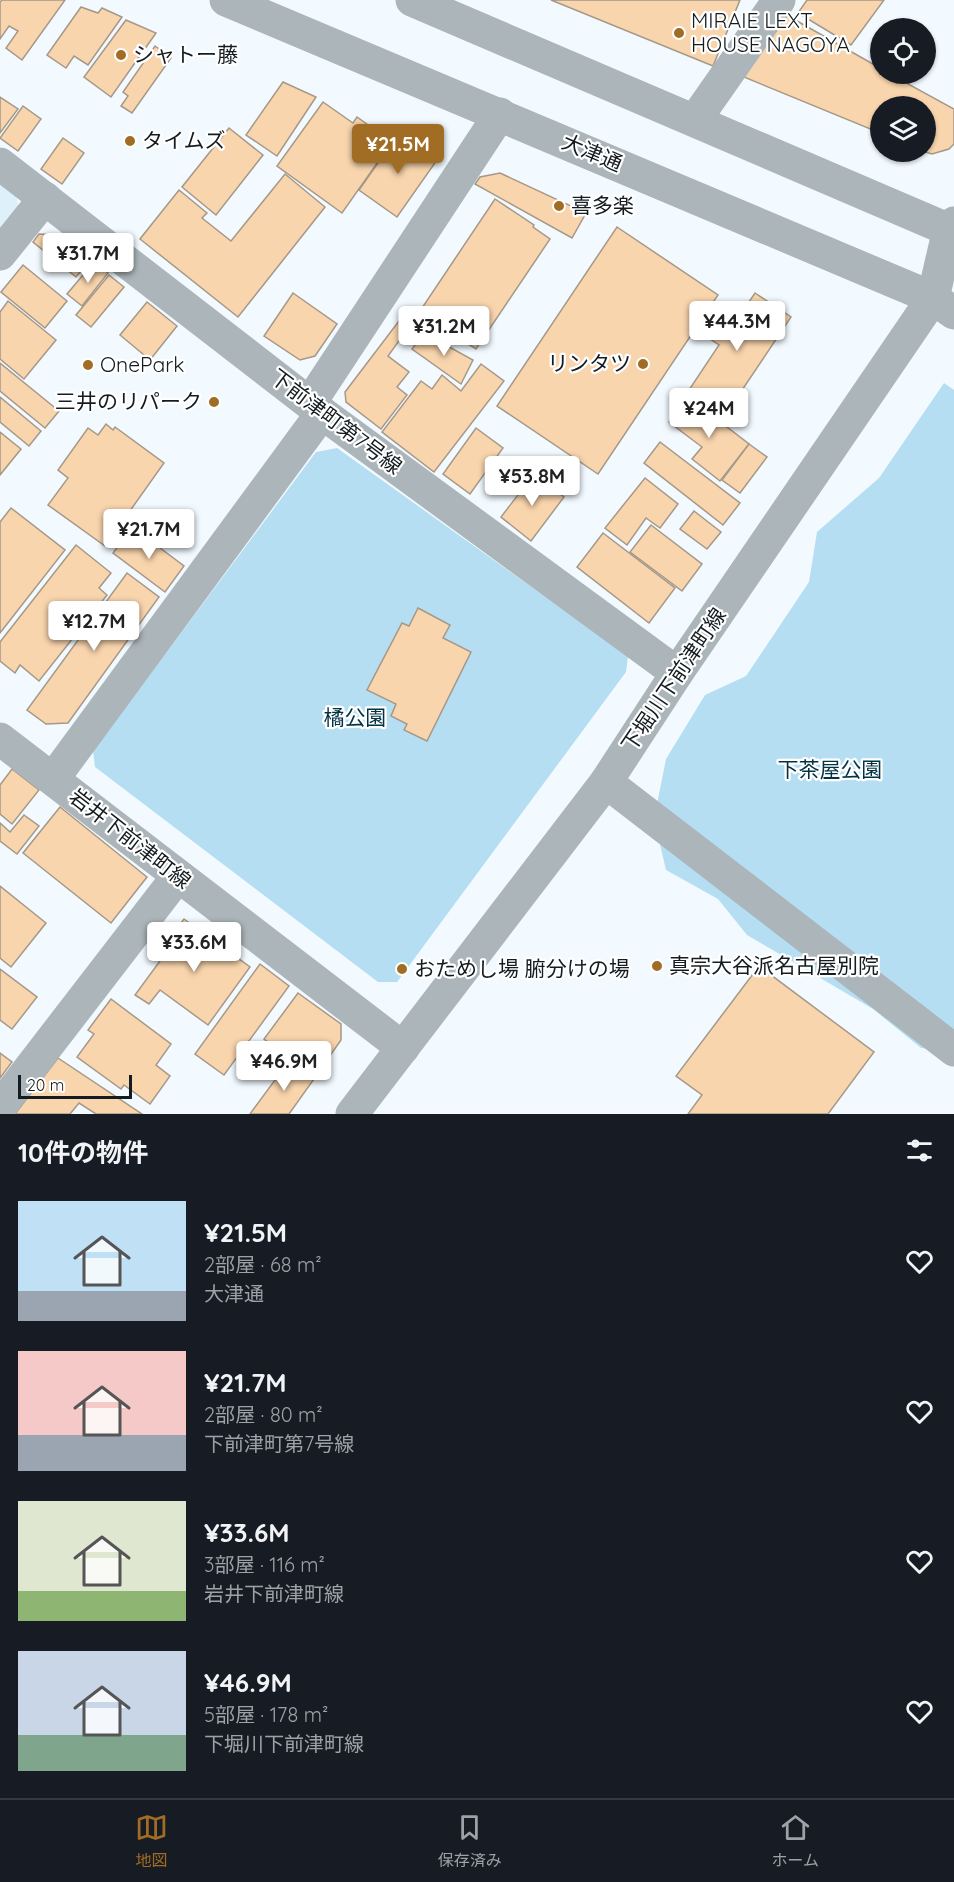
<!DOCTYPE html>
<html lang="ja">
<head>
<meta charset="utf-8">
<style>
	body { margin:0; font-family:Quicksand,"Noto Sans JP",sans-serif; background:#242831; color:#f1f3f6; height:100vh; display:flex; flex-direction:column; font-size:22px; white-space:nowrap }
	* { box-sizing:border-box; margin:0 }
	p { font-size:20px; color:#9ea1a6 }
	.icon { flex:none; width:33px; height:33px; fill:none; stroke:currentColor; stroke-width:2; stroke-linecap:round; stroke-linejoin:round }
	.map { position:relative; height:1114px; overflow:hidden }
	.side { display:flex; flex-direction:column; background:#171b24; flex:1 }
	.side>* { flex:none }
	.buttons { position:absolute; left:870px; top:18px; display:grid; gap:12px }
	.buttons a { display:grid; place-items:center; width:66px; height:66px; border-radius:50%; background:#171b24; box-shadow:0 2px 4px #0004; font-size:30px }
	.scale { position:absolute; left:18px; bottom:15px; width:114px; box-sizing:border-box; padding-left:6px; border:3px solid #141c20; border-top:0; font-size:16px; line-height:21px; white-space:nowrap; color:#141c20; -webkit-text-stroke:4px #fff; paint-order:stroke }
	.price { position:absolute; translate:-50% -51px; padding:0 14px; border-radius:6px; background:#fff; color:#222; font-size:20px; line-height:39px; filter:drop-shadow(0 2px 3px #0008) }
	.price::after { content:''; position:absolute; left:50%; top:36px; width:18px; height:14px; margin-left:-9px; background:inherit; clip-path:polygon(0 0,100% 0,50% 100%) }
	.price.selected { background:#a16c24; color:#fff }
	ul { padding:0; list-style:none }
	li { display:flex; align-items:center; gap:18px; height:150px; padding:0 18px }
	li span { display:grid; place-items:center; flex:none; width:168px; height:120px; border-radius:0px; color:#555 }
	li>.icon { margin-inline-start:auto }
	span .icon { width:72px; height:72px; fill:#fffc; stroke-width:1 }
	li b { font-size:26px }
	h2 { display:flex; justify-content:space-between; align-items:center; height:72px; padding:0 18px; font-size:26px }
	.menu { display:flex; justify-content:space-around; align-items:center; height:84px; border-top:2px solid #363941; background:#171b24; font-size:16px; color:#9ea1a6 }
	.menu a { display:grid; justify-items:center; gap:3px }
	.menu .selected { color:#a16c24 }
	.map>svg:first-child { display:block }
	.built { fill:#def0f9 }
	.green { fill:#b5def3 }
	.building { fill:#f9d5ad; stroke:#a59888; stroke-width:1.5 }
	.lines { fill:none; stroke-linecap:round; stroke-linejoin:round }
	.minor { stroke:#acb5ba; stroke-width:33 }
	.tertiary { stroke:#acb5ba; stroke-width:33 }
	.poi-dot { fill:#a16c24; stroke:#fff; stroke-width:2 }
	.labels { text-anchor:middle; stroke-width:4.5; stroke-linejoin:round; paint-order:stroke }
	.poi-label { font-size:21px; fill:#141c20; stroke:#fff; text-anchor:start }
	.street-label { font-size:21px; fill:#141c20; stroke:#fff }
	.park-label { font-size:21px; fill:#023244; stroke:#fff }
</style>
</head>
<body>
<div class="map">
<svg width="954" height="1114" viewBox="0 0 954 1114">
	<rect width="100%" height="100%" fill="#f2faff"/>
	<!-- built -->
	<polygon class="built" points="0,183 16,194 18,206 0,229"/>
	<!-- green -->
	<g class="green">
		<polygon points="944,383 954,390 954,1052 921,1048 873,1009 747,935 718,899 666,870 654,819 666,759 705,695 746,676 809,582 817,532 879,478"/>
		<polygon points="337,448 628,656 626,672 397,982 378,982 95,767 93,751 316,452"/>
	</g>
	<!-- building -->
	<g class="building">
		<polygon points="2,0 65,0 22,60 6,48 18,31 9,26 0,39 0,2"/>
		<polygon points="551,0 740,0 713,66"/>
		<polygon points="807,0 884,0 851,45 798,13"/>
		<polygon points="81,7 98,13 102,8 122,17 88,65 74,56 66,68 47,55"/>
		<polygon points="783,13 880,68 880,74 890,74 954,109 954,144 949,149 932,154 925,152 926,106 880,106 880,133 739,75"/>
		<polygon points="126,20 156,33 111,97 84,77"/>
		<polygon points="155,46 171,58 132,113 121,106 128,96 123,92"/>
		<polygon points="283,82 316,97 277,156 246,135"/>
		<polygon points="0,97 18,109 0,133"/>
		<polygon points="323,102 353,123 357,117 392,142 342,213 277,166"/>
		<polygon points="23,106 41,119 18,151 0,138"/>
		<polygon points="229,128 263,155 216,215 182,187"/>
		<polygon points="399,133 437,160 397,217 359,190"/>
		<polygon points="63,138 84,153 62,184 41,169"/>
		<polygon points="500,173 586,213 572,238 475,184 480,177"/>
		<polygon points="285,174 325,207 238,317 140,239 179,190 207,213 202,218 231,241"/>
		<polygon points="495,199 534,225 533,227 550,239 476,349 459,338 458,340 418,314"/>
		<polygon points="617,227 718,295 598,474 497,406"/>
		<polygon points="39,234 59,235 90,260 76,277 33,242"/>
		<polygon points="94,262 108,273 82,306 67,294"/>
		<polygon points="23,265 67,301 45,328 1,292"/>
		<polygon points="109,275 124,287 91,327 76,315"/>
		<polygon points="293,293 337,324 315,356 300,360 264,336"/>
		<polygon points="755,293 791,317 724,417 687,393 719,345 697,330 709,312 732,327"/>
		<polygon points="8,301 56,340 24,379 0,359 0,312"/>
		<polygon points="147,302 177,326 150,360 120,335"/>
		<polygon points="402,317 419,330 409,343 401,338 388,356 409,372 397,387 407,395 381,429 346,402 345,392"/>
		<polygon points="424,333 473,360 461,384 412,349"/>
		<polygon points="0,363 59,411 45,428 0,391"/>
		<polygon points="481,364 504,381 434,472 382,432 421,381 432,389 442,375 461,391"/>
		<polygon points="0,397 41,431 29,446 0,422"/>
		<polygon points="688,397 749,444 720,481 692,459 702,447 669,422"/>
		<polygon points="106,424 113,430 115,427 164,463 105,546 48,505 68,478 58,470 88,428 98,435"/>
		<polygon points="476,428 503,448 470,494 443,474"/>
		<polygon points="0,432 21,449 0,475"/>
		<polygon points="660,442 740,503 723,525 644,463"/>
		<polygon points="749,444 767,457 740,493 722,480"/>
		<polygon points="534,474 564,497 531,541 501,517"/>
		<polygon points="645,478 678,504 660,528 646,518 627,545 605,528"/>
		<polygon points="11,508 65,550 0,633 0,522"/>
		<polygon points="694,511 721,532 707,549 680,529"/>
		<polygon points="651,525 702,564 682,591 630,552"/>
		<polygon points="132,527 184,566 165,592 113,553"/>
		<polygon points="603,533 675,588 649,623 577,567"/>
		<polygon points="76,545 111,573 99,588 107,595 39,681 20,665 15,673 0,661 0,642"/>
		<polygon points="127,573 159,597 68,723 46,724 27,710"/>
		<polygon points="418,608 450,625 443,638 471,652 427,741 404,730 407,724 391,716 396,704 367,690 402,623 409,626"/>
		<polygon points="12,769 39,790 12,824 0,814 0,785"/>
		<polygon points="60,807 147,877 111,923 23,853"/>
		<polygon points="24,815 39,826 17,854 0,841 0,823 10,832"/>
		<polygon points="0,886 46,923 11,967 0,958"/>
		<polygon points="184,919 250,967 208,1025 160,990 149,1004 135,995 160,961 155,958"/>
		<polygon points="260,964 289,986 224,1075 195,1054"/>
		<polygon points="759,966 874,1052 828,1114 688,1114 702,1095 676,1076"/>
		<polygon points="0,969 37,997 12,1029 0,1020"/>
		<polygon points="298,993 341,1024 341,1040 315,1077 264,1039"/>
		<polygon points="111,999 171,1044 156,1065 170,1076 150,1104 124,1085 121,1089 77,1057 94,1034 88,1030"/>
		<polygon points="0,1053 12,1062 0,1078"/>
		<polygon points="58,1058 142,1114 96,1114 79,1103 70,1114 15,1114"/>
		<polygon points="289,1061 314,1079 289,1114 250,1114"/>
	</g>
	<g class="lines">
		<!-- minor -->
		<g class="minor">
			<polyline points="695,120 779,0"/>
			<polyline points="0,164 322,413 677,673"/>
			<polyline points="0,254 45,198"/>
			<polyline points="310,403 500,114"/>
			<polyline points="0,739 403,1048"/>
			<polyline points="53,779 322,413"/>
			<polyline points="606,782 954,1050"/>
			<polyline points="0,1107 178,876"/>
		</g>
		<!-- tertiary -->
		<g class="tertiary">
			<polyline points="226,0 933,298 954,313"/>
			<polyline points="412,0 954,232"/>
			<polyline points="352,1114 606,782 677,673 933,298 949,229 954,223"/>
		</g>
	</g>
	<!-- markers -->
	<g class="poi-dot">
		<circle cx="679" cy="33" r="6"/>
		<circle cx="121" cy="55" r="6"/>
		<circle cx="130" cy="141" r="6"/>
		<circle cx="559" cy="206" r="6"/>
		<circle cx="643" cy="364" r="6"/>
		<circle cx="88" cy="365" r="6"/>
		<circle cx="214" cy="402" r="6"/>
		<circle cx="657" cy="966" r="6"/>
		<circle cx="402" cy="969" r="6"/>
	</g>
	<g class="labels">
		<!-- poi labels -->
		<g class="poi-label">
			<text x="691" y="28">MIRAIE LEXT<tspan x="691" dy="24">HOUSE NAGOYA</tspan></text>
			<text x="133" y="62">シャトー藤</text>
			<text x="142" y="148">タイムズ</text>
			<text x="571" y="213">喜多楽</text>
			<text x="631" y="371" text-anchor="end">リンタツ</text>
			<text x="100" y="372">OnePark</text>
			<text x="202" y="409" text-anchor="end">三井のリパーク</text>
			<text x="669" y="973">真宗大谷派名古屋別院</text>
			<text x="414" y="976">おためし場 腑分けの場</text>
		</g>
		<!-- street labels -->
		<g class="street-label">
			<text transform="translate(592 153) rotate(23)" y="7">大津通</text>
			<text transform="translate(336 422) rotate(37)" y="7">下前津町第7号線</text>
			<text transform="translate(674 680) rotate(-56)" y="7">下堀川下前津町線</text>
			<text transform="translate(130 839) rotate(38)" y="7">岩井下前津町線</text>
		</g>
		<!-- park labels -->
		<g class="park-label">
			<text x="355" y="725">橘公園</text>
			<text x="830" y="777">下茶屋公園</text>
		</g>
	</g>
</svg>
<div class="buttons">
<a><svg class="icon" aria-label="locate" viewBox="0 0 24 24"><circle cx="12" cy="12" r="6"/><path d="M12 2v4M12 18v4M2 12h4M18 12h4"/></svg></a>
<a><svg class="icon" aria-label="layers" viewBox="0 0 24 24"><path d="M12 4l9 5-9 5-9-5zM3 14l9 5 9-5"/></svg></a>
</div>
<div class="scale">20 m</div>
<b class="price selected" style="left:398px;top:175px">¥21.5M</b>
<b class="price" style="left:88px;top:284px">¥31.7M</b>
<b class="price" style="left:737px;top:352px">¥44.3M</b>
<b class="price" style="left:444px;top:357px">¥31.2M</b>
<b class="price" style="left:709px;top:439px">¥24M</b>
<b class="price" style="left:532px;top:507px">¥53.8M</b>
<b class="price" style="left:149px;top:560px">¥21.7M</b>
<b class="price" style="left:94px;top:652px">¥12.7M</b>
<b class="price" style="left:194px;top:973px">¥33.6M</b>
<b class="price" style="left:284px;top:1092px">¥46.9M</b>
</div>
<section class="side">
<h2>10件の物件<svg class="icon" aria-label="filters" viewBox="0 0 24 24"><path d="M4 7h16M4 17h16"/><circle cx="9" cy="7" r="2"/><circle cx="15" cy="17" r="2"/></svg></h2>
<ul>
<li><span style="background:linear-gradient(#bfe0f5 75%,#9aa5b1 0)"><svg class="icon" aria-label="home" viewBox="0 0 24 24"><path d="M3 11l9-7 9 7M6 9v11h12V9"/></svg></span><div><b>¥21.5M</b><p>2部屋 · 68 m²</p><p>大津通</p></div><svg class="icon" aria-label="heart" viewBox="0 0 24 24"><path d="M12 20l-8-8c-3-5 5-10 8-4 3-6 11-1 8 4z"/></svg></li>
<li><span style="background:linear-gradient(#f6c9c9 70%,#9aa5b1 0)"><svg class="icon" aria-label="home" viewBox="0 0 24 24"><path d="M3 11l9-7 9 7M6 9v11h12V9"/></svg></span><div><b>¥21.7M</b><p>2部屋 · 80 m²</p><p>下前津町第7号線</p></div><svg class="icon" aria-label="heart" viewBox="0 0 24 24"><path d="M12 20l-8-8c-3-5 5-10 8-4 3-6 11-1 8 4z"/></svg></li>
<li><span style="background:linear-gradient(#dfe7d0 75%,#8fb573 0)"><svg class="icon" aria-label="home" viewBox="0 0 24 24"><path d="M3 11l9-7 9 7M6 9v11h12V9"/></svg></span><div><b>¥33.6M</b><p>3部屋 · 116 m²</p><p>岩井下前津町線</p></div><svg class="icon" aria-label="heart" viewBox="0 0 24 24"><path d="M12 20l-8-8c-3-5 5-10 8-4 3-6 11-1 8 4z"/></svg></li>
<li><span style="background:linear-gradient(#c9d6e8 70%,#7fa58c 0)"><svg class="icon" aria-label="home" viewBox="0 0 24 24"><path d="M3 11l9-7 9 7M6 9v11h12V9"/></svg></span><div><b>¥46.9M</b><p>5部屋 · 178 m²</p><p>下堀川下前津町線</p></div><svg class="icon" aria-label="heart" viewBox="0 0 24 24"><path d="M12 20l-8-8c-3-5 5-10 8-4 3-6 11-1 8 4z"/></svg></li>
</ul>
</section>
<nav class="menu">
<a class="selected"><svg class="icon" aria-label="map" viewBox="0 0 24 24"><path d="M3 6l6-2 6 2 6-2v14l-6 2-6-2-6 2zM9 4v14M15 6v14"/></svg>地図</a>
<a><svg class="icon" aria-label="saved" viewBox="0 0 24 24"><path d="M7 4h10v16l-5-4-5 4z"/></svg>保存済み</a>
<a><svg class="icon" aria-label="home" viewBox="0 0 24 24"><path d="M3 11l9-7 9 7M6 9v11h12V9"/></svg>ホーム</a>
</nav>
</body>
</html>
